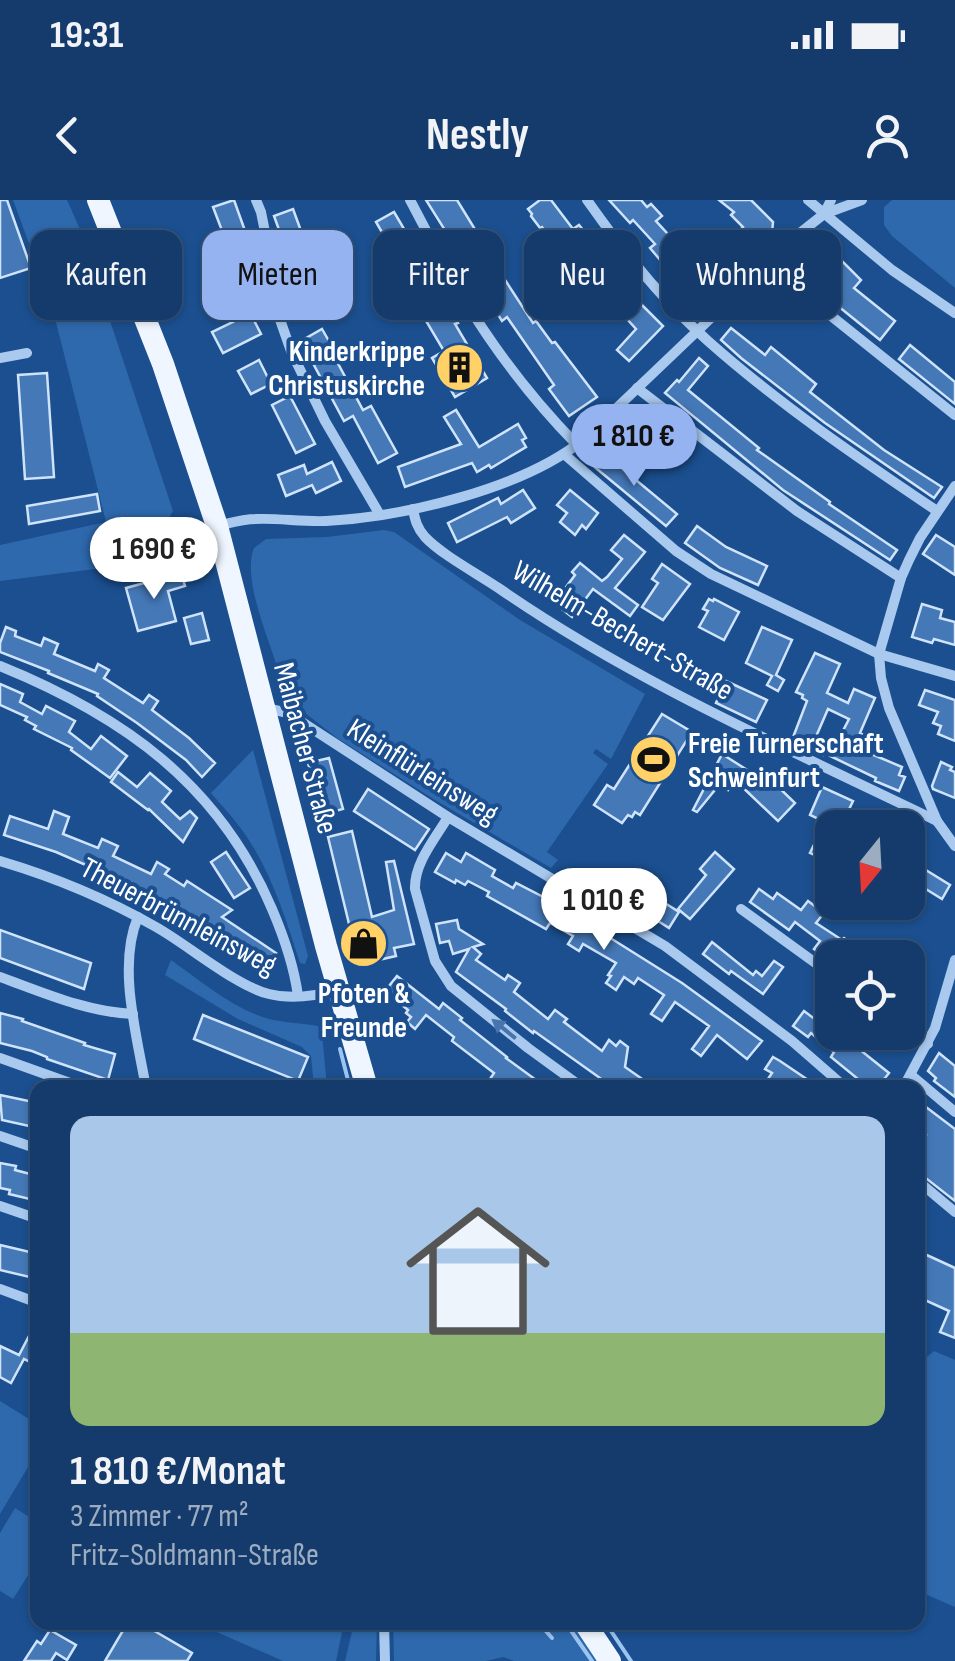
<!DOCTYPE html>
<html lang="de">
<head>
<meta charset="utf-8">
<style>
	body { margin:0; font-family:"Sofia Sans Condensed",sans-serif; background:#214673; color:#f1f3f6; height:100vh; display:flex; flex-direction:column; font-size:38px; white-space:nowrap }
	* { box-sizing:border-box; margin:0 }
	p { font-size:32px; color:#9dadc1 }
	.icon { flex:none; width:55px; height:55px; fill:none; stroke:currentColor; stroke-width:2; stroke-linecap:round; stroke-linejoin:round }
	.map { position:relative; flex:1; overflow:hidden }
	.sheet { position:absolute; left:30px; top:880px; width:895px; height:550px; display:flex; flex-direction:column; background:#143b6b; border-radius:20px; box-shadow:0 2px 8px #0004,0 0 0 2px #33557e }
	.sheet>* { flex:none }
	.banner { position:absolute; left:30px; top:30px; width:895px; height:90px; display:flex; gap:20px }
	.needle { width:65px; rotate:198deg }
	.controls { position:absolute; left:815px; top:610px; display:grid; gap:20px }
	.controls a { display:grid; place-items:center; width:110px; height:110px; border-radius:20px; background:#143b6b; box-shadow:0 2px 8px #0004,0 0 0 2px #33557e; font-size:50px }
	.price { position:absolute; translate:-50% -85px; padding:0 22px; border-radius:35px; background:#fff; color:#222; font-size:32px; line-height:65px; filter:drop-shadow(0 2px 5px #0008) }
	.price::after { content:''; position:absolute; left:50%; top:60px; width:30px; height:22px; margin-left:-15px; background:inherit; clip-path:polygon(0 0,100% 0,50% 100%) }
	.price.on { background:#95b2f1; color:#111 }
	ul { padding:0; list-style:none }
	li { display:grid; align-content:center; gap:20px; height:530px; padding:0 40px }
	li span { display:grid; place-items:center; height:310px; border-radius:20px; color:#555 }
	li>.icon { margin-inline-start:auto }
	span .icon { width:180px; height:180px; fill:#fffc; stroke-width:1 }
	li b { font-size:42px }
	.tag { padding:0 35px; border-radius:20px; background:#143b6b; box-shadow:0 2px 8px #0004,0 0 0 2px #33557e; font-size:35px; line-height:90px }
	.tag.on { background:#95b2f1; color:#111 }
	.status { display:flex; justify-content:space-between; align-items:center; height:70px; padding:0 50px; background:#143b6b; direction:ltr }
	.status svg { height:28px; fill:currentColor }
	header { display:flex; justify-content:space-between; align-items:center; height:130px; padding:0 40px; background:#143b6b; font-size:45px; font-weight:700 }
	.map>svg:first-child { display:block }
	.green { fill:#2e69ad }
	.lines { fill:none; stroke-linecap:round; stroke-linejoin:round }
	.stream { stroke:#9cc4f0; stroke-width:4 }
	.building { fill:#4478b7; stroke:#cfe3fa; stroke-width:2.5 }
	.minor { stroke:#a9c9ee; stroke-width:10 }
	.primary { stroke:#f0f6ff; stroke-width:22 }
	.oneway { fill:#4674ac }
	.labels { text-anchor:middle; stroke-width:8; stroke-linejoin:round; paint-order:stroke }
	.poi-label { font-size:30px; font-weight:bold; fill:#fff; stroke:#1b4f8f; text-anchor:end }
	.street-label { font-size:30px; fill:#fff; stroke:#1b4f8f }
</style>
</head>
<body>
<div class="status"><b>19:31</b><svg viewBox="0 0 49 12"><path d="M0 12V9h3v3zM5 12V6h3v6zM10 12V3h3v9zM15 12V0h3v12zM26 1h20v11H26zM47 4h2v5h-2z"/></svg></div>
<header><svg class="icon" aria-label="back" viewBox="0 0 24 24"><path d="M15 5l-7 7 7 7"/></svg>Nestly<svg class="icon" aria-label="person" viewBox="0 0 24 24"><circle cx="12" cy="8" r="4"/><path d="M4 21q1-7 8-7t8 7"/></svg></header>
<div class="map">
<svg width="955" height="1461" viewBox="0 0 955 1461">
	<rect width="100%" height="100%" fill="#1b4f8f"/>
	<!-- green -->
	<g class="green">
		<polygon points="13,0 67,0 79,27 173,311 147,355 103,368 0,381 0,345 106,322 52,106"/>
		<polygon points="892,0 955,0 955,88 892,36 884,25 884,7"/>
		<path d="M384,330L394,332L520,420L645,494L611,559L596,549L593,553L608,564L547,652L558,660L551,668L435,600L337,538L295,505L286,497L278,483L283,481L279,472L288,468L285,461L276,464C267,434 242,377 254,348L266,339L327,337Z"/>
		<path d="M253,550L308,756L305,764L300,763C285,717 271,670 242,630C233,617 221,605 211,593Z"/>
		<path d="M171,760C201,781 233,809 269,819C285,823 302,823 318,826L322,833L327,887H314L311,856L302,847L238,819L165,775Z"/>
		<polygon points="934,1151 955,1160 955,1407 918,1391 918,1159 927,1157"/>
		<polygon points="0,1201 37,1224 37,1252 0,1314"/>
		<polygon points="15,1308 37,1322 37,1361 13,1399 0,1391 0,1333"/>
		<polygon points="517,1422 520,1426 528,1428 537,1423 572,1423 598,1461 514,1461 503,1457 486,1461 394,1461 393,1423"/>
		<polygon points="196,1423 344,1423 336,1461 283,1461"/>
		<polygon points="354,1423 377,1423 376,1461 345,1461"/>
	</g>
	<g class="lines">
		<!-- stream -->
		<g class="stream">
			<polyline points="340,849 350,888"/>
			<polyline points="538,1422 552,1438"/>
			<polyline points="565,1422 592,1461"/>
			<polyline points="605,1422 631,1461"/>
		</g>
	</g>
	<!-- building -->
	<g class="building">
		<polygon points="0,0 7,0 31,68 0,78"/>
		<polygon points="234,0 249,42 229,49 213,7"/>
		<polygon points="426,0 457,0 476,31 474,32 533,123 536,121 552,143 555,142 597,197 569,216 549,189 554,185 507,117 502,121"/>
		<polygon points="540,0 551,0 573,29 579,25 588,36 564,54 542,27 540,28 531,16 532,14 528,9"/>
		<polygon points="609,0 641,0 647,7 651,4 662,16 656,21 690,58 672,74 650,48 655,44 633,20 630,23"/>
		<polygon points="719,0 751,0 773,22 772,33 736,71 738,74 714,97 702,84 706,80 703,77 715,65 719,69 737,51 728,43 743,27 731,15 734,12"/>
		<polygon points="293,9 308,50 300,53 307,72 302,74 315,108 292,117 282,92 295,87 285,61 290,60 274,16"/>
		<polygon points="394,12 439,88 458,123 455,124 487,178 455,197 432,158 444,151 403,82 409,79 376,22"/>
		<polygon points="830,49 861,80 854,88 895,121 880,140 838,106 809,77 811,74 808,70"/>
		<polygon points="606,62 621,82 601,97 587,77"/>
		<polygon points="234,73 244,96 242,97 261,134 223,153 212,132 233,122 215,81"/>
		<polygon points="632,95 663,126 629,161 617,150 636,129 618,109"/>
		<polygon points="731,128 765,155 771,147 816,184 810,192 884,250 942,287 934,298 825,223 741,158 721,140"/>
		<polygon points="322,129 337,155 334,156 363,210 371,206 397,253 378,263 353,216 344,221 301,141"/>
		<polygon points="910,145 955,182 955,204 899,159"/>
		<polygon points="699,158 708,166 688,190 759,248 757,250 830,302 829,304 897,350 890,360 783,290 665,193 677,180 679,182"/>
		<polygon points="259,160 271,184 251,194 238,171"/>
		<polygon points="47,173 54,277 25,279 18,175"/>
		<polygon points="290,196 315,244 296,253 272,205"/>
		<polygon points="456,210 479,247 518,224 526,238 522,240 526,247 491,268 489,265 477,272 472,263 405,287 398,267 461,244 444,217"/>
		<polygon points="601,251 677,314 666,326 591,264"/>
		<polygon points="332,262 341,281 316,293 312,285 286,296 278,275 304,265 307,274"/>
		<polygon points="523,290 535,308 511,323 507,317 457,342 448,323 498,298 501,304"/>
		<polygon points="570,290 598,313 586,329 582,325 575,335 560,322 567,313 557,305"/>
		<polygon points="97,294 100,311 29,324 27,306"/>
		<polygon points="697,326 726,347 767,366 758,385 720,368 685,343"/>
		<polygon points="624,335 645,352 615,388 638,405 630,416 593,389 572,417 554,403 575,375 572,372 580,363 602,381 607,377 622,359 611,350"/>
		<polygon points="936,335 955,347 955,375 923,354"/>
		<polygon points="662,364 690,384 663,420 642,407 658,383 652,379"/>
		<polygon points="181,373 185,386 168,391 176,421 138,431 126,388"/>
		<polygon points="709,399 713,401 714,399 739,412 724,440 699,427 708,411 703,409"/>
		<polygon points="922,404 942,410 940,418 955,422 955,445 934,439 932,443 912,437"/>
		<polygon points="202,413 209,440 191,444 184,418"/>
		<polygon points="6,427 16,431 15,436 41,446 44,438 58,444 54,454 95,471 98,464 109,470 104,478 143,503 149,495 158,501 152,510 189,538 215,563 202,577 186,560 137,523 97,496 98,494 48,473 49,471 0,452 0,443"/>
		<polygon points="762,427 792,440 776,475 784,480 778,491 767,485 772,476 746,463"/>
		<polygon points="815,453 840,464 827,493 848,503 854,489 875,498 860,533 875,541 869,553 902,567 899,575 905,577 899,591 875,581 876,578 830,556 849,519 828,509 815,539 828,545 823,555 792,540 807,501 802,498 803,495 796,492"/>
		<polygon points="726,481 767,500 756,522 716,503"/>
		<polygon points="0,484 23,494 20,502 42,514 46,506 75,521 69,532 91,549 101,536 127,556 110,578 71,550 72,548 34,529 36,526 25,520 27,517 0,505"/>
		<polygon points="925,490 955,500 955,541 938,534 941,526 933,523 938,512 919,505"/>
		<polygon points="662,514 692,532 640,615 635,612 632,617 628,615 622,623 594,605 607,585 614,589"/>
		<polygon points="722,554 763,580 767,576 795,603 778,621 735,580 728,590 719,585 697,612 693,610"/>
		<polygon points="329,558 343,609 322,615 308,563"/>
		<polygon points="941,562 952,567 950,570 955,572 955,598 933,589 932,586"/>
		<polygon points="118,572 137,587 150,573 171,591 162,602 180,619 190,611 197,618 183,642 149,609 148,610 111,582"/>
		<polygon points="822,587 853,601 840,628 832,628 832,652 828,661 810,653 825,622 810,615"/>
		<polygon points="368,589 429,629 415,650 354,611"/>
		<polygon points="54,611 69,617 63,634 98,648 102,639 118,646 113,656 151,674 157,662 169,669 165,674 184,686 187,681 232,710 222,717 276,753 264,771 201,726 141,689 56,652 4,635 10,616 48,629"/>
		<polygon points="352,631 372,717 394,710 386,662 394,661 414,744 394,748 396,756 374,761 372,753 357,757 328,637"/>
		<polygon points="226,652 250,688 234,698 211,662"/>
		<polygon points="715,652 734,669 690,719 678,709 706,675 700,669"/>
		<polygon points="446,653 461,662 466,653 495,670 492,676 513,688 516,683 553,702 682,783 762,841 747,859 717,835 701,856 692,849 709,826 675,802 662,821 651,814 664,795 638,778 634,784 624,777 616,790 606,783 611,776 608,775 616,763 583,744 579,751 568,744 573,736 550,723 546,729 487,696 489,692 468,681 465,685 456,680 455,683 435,672"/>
		<polygon points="908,659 950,685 942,699 908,678"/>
		<polygon points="604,672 618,682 622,678 633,686 639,679 648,685 644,690 679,712 669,728 633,705 631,707 597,681"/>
		<polygon points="759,689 773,699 777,693 801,710 808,701 824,713 816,723 842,740 844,738 866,753 873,743 894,758 832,758 832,762 814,749 820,741 795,722 789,730 750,702"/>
		<polygon points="457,720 459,729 483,744 473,747 481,754 476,760 505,780 508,775 520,783 514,792 548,819 555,810 567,819 564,822 602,851 609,840 616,846 620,841 628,847 625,867 655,888 614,888 534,831 533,833 505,811 506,809 456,772 469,749 453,754 449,741 440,743 436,724"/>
		<polygon points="0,730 91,763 84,789 0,758"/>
		<polygon points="712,742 753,775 756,771 762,776 774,761 783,767 763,794 731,771 729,774 703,754"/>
		<polygon points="397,776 439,809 443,803 462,818 460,820 507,857 506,858 547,888 484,888 494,873 452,841 454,837 426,815 415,829 407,822 411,817 406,813 408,810 385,791"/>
		<polygon points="804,811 832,832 848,832 862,845 859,849 889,873 877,888 869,888 831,857 834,852 811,833 808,837 793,826"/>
		<polygon points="0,813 23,819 22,821 85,843 84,845 115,854 108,880 47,859 47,857 32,851 0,843"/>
		<polygon points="203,815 308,857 298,881 194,839"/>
		<polygon points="939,853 955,866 955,897 934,881 936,878 928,871"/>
		<polygon points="773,857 780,861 820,888 781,888 768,879 772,873 765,869"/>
		<polygon points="0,895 38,903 38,928 2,920"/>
		<polygon points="922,904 955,929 955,1001 918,972 918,946 926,935 918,929 918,909"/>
		<polygon points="0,963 16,966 15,970 38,976 38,1001 9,994 10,990 0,988"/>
		<polygon points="0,1045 34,1053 34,1058 38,1059 38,1079 0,1070"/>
		<polygon points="918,1051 955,1068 955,1138 940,1132 949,1111 918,1097"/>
		<polygon points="29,1136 38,1141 38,1166 24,1159 11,1183 0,1177 0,1146 19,1155"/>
		<polygon points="128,1422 139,1422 192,1453 187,1461 105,1461"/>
		<polygon points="50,1430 76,1445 67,1460 56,1453 51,1461 24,1461 37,1441 41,1444"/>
	</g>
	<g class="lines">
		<!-- minor -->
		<g class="minor">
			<polyline points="256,0 261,12 274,77 270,91 291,151 325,221 380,315"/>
			<path d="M410,0C427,32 444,65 462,96C494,149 534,201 577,245"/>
			<path d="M587,0C622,50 662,100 708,141C779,204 858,258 937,311"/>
			<polyline points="808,0 892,70 955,113"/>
			<polyline points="824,14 831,0"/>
			<polyline points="771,60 815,103 955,215"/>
			<polyline points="0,158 27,153"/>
			<polyline points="637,188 797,311 901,378"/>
			<polyline points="564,254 676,351 711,374 879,454 955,476"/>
			<polyline points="955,286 920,338 909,360 901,378 879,454 881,478 889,508 937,621 955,646"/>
			<path d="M413,309C415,320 417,328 425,337C442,355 478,374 500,389C636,483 789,549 937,621"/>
			<path d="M217,326C230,323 243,319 256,319C279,318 302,322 326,321C403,317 522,289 583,240L800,33L824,14L862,0"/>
			<path d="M0,466C123,516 219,584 272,709C284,737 294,766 298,796"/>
			<polyline points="266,508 288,513 448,617 665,746 792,841 846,888"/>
			<path d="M448,617C435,639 414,663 415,689L435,761L451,786L528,848L583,888"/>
			<path d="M0,661C54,677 107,699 156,727C188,745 236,786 269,794C292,800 316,796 338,790"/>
			<polyline points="741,709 832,775"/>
			<path d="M138,717C117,766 137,836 146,888"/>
			<path d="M0,777C44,793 87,812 133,814"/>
			<polyline points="908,830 928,844"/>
			<polyline points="0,858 84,888"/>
			<polyline points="911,875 955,912"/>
			<polyline points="903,888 935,828 955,760"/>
			<polyline points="0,936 38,949"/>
			<polyline points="918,981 955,1012"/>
			<polyline points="0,1006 38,1019"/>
			<polyline points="0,1089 38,1103"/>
			<polyline points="384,1422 385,1461"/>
		</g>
		<!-- primary -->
		<g class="primary">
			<polyline points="98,0 163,164 217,326 326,746 367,888"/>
			<polyline points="584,1422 610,1461"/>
		</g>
	</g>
	<!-- one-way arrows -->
	<defs><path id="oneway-solid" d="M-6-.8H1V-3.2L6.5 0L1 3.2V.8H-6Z" transform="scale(2.5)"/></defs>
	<use class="oneway" href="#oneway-solid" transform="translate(504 829) rotate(-141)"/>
	<!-- icons -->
	<defs>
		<symbol id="building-disc" viewBox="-11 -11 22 22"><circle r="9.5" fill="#ffd166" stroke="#1b4f8f"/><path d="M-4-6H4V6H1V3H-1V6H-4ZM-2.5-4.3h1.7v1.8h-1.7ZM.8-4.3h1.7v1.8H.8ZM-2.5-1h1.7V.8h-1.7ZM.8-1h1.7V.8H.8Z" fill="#111"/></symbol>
		<symbol id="stadium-disc" viewBox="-11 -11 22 22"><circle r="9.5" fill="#ffd166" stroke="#1b4f8f"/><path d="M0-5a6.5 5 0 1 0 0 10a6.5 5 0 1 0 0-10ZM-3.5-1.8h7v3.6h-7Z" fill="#111"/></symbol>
		<symbol id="shop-disc" viewBox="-11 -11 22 22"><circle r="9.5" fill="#ffd166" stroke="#1b4f8f"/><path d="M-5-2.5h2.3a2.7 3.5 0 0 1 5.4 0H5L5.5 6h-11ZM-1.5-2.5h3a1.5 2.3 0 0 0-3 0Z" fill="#111"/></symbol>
	</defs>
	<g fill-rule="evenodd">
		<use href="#building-disc" x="432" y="140" width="55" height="55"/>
		<use href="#stadium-disc" x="626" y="532" width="55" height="55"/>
		<use href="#shop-disc" x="336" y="716" width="55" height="55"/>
	</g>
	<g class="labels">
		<!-- poi labels -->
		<g class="poi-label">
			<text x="425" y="161">Kinderkrippe<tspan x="425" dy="34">Christuskirche</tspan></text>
			<text x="688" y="553" text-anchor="start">Freie Turnerschaft<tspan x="688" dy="34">Schweinfurt</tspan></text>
			<text x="364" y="803" text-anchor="middle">Pfoten &amp;<tspan x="364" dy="34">Freunde</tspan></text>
		</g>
		<!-- street labels -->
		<g class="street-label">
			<text transform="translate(623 430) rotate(30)" y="10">Wilhelm-Bechert-Straße</text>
			<text transform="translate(306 548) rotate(75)" y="10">Maibacher Straße</text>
			<text transform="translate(423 571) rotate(32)" y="10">Kleinflürleinsweg</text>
			<text transform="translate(179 716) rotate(28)" y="10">Theuerbrünnleinsweg</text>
		</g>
	</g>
</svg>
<div class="controls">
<a><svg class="needle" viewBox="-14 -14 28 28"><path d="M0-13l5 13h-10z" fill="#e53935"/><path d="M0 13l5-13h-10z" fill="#9dadc1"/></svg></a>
<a><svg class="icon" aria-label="locate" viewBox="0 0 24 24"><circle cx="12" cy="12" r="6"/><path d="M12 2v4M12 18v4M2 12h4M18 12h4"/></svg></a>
</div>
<b class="price on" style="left:634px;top:289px">1 810 €</b>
<b class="price" style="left:154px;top:402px">1 690 €</b>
<b class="price" style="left:604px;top:753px">1 010 €</b>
<div class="banner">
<a class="tag">Kaufen</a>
<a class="tag on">Mieten</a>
<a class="tag">Filter</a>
<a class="tag">Neu</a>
<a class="tag">Wohnung</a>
</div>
<section class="sheet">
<ul>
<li><span style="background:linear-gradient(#a9c7e8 70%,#8fb573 0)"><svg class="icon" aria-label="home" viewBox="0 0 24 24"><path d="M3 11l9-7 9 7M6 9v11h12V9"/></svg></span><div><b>1 810 €/Monat</b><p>3 Zimmer · 77 m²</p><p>Fritz-Soldmann-Straße</p></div></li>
</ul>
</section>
</div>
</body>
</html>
